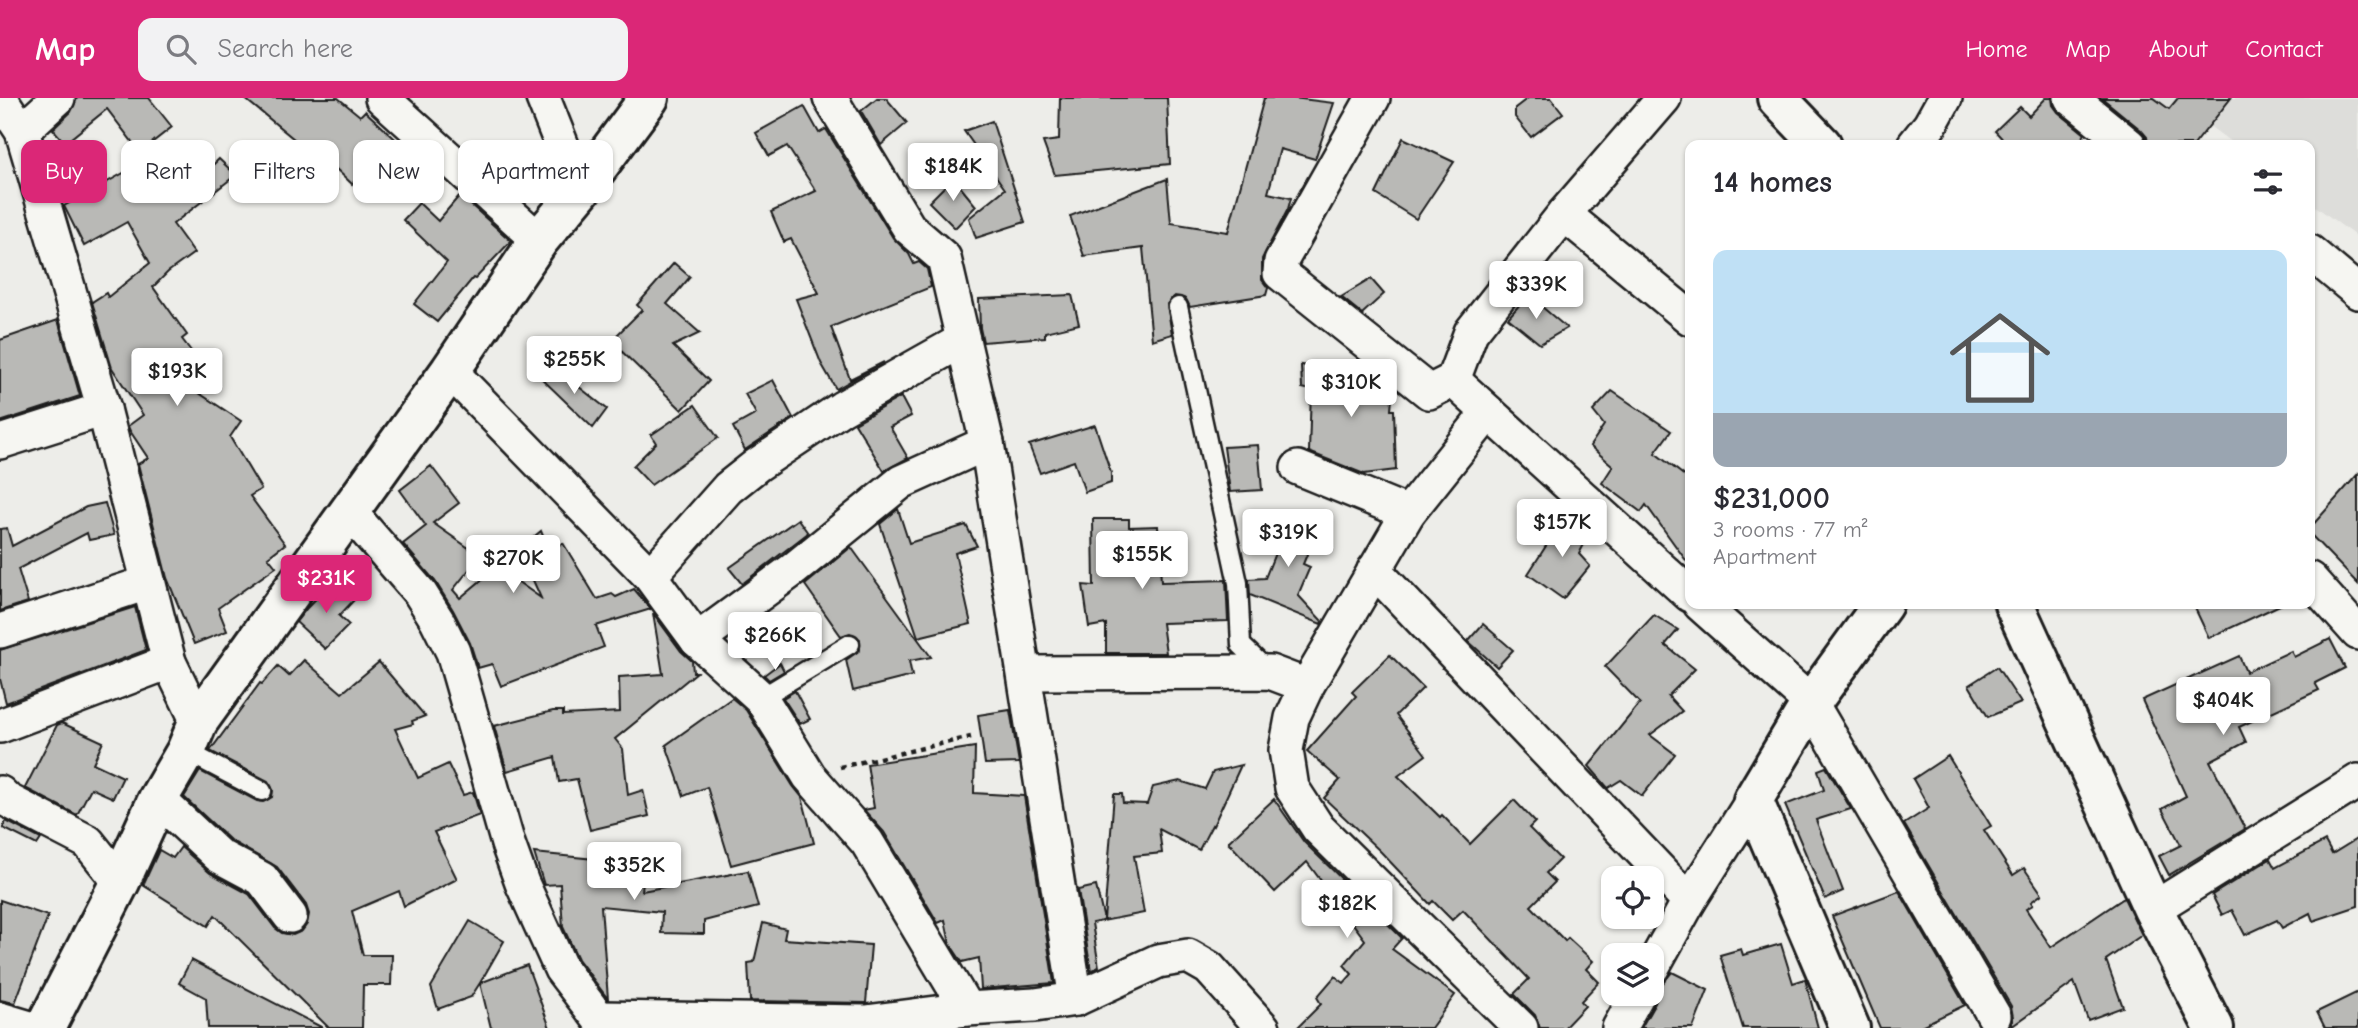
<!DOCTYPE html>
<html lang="en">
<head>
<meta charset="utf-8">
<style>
	body { margin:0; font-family:"Comic Neue",sans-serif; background:#f2f2f3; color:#2b2b33; height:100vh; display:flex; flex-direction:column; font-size:26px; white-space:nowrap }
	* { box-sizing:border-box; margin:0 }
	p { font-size:23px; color:#7c7c81 }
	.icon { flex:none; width:38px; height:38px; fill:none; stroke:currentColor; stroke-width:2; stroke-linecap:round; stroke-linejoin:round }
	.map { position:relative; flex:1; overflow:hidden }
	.details { position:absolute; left:1685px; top:42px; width:630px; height:469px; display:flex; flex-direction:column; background:#fff; border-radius:14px; box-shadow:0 2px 5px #0004 }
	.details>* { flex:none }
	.hud { position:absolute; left:21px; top:42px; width:665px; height:63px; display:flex; gap:14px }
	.fabs { position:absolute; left:1601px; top:768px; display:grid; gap:14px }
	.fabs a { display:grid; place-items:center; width:63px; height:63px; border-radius:14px; background:#fff; box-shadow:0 2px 5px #0004; font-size:35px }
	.price { position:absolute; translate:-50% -60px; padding:0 16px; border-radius:7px; background:#fff; color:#222; font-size:23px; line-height:46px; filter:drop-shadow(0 2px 4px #0008) }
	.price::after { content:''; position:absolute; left:50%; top:42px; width:21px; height:16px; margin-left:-10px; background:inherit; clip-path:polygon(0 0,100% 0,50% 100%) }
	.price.on { background:#db2777; color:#fff }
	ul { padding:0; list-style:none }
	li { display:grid; align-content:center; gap:14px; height:371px; padding:0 28px }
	li span { display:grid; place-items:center; height:217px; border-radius:14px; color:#555 }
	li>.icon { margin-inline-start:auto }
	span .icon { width:126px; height:126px; fill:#fffc; stroke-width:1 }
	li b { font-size:30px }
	h2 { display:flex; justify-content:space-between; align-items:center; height:84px; padding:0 28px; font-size:30px }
	.pill { padding:0 24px; border-radius:14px; background:#fff; box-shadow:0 2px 5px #0004; font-size:24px; line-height:63px }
	.pill.on { background:#db2777; color:#fff }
	header { display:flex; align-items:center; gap:42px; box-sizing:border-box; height:98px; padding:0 35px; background:#db2777; color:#fff }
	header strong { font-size:33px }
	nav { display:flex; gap:38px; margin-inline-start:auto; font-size:24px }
	.search { width:490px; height:63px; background:#f2f2f3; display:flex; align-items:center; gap:18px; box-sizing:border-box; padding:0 24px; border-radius:14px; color:#7c7c81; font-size:26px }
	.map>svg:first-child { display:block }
	.built { fill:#ddddda }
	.building { fill:#b9b9b6; stroke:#1c1c1c; stroke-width:2 }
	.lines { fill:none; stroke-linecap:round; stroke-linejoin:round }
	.lane-casing { stroke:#1c1c1c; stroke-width:23 }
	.street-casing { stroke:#1c1c1c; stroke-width:38 }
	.secondary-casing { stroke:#1c1c1c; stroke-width:44 }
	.path { stroke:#1c1c1c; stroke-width:4.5; stroke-dasharray:5 5; stroke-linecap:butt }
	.lane { stroke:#f6f6f2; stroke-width:18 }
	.street { stroke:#f6f6f2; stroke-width:33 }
	.secondary { stroke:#f6f6f2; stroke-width:38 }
</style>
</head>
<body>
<header>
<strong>Map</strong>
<div class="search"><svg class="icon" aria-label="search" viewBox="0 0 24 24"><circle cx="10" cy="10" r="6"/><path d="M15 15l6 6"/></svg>Search here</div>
<nav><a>Home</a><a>Map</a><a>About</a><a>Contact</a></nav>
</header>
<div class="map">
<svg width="2358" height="930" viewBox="0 0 2358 930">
	<rect width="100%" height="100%" fill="#edede9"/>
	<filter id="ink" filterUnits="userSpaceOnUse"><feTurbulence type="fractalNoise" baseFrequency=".0143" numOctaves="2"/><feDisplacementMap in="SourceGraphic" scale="14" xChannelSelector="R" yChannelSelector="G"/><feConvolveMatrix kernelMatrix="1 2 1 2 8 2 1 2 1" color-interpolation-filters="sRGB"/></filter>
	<g filter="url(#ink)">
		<!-- built -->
		<polygon class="built" points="2088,0 2358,0 2358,140 2310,104 2310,47 2235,47 2208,27 2192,47 2147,47"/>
		<!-- building -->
		<g class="building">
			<polygon points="77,0 149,0 172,29 140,54 107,11 65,45 53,31 71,14"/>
			<polygon points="244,0 338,0 360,18 365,13 405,50 384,71 377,60 352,86 316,52 311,55"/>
			<polygon points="877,0 886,0 907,25 881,47 861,13"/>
			<polygon points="1060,0 1167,0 1170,66 1055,77 1043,44 1059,42"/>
			<polygon points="1264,0 1293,0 1334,5 1315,61 1280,51 1268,95 1291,100 1288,111 1262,161 1262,182 1268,190 1266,197 1190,209 1186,201 1175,198 1167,206 1172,236 1152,242 1143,150 1084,158 1070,118 1167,81 1171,125 1228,134"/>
			<polygon points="1528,0 1551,0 1563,15 1531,39 1515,19 1515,10"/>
			<polygon points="2046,0 2052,0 2053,7 2058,14 2085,36 2077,47 2008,47 1995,33 2020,9 2029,18"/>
			<polygon points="2102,0 2154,0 2169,11 2178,0 2231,0 2194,47 2148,47 2147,39 2141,32"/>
			<polygon points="804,8 819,35 826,31 893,140 909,156 914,166 919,164 927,171 931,189 831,229 850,281 884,264 836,291 821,265 796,201 819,195 791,141 784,144 771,114 816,93 787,48 769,58 756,35"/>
			<polygon points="992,23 1025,124 976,140 969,120 1005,91 964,33"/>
			<polygon points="1403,40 1454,64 1416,121 1376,96"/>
			<polygon points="219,61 236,77 173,126 194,155 168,174 153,189 187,237 182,241 200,265 178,281 241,323 230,339 261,391 250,398 285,446 268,459 276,469 218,510 227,533 194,546 167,480 138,366 148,360 130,333 128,328 143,317 112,270 92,204 106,195 108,199 150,165 127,124 84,148 64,108 138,67 157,102 183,78 193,86"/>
			<polygon points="953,80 976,108 955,130 929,104"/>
			<polygon points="460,97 511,143 475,181 473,180 437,224 414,206 447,164 403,122 419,105 438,123"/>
			<polygon points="674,165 690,179 667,206 700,235 673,248 709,283 682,312 611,243 642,212 637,207"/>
			<polygon points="1371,181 1384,196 1362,216 1341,199"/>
			<polygon points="1072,197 1079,226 1045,234 1045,239 983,244 980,230 979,201"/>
			<polygon points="1528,197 1567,230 1540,246 1508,220"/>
			<polygon points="58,222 80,298 0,324 0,242"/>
			<polygon points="550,266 607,311 593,330 539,278"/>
			<polygon points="1301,267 1378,278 1393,290 1391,312 1394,312 1396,372 1364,376 1309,354 1311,292 1302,290"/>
			<polygon points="773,282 793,320 745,352 733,329 756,316 745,296"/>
			<polygon points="1612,293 1671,333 1655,355 1690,382 1690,468 1646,407 1641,414 1602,385 1613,368 1590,348 1604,327 1593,313"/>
			<polygon points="901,299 911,318 890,329 908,360 884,373 855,325"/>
			<polygon points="695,307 718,340 651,387 633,368 656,345 651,337"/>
			<polygon points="1095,327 1111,375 1111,385 1085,394 1074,363 1040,375 1029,347"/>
			<polygon points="1258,347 1262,392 1230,394 1224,349"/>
			<polygon points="431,368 459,405 433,425 480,458 453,492 460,500 497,469 541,500 519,451 541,433 549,453 563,445 597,501 612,496 616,499 634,491 651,511 596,528 604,549 501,588 492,566 478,570 470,545 453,512 435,483 403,446 426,428 400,392"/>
			<polygon points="2358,376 2358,486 2310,436 2310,430"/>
			<polygon points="105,405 114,437 89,442 87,435 18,471 28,504 0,513 0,431 7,430 12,448 86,409"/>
			<polygon points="898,411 909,445 966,427 977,448 955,455 971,526 918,539 880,426"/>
			<polygon points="1283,417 1318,430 1303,466 1310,469 1298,497 1322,523 1321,526 1250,497 1249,481 1265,480 1279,445 1273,443"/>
			<polygon points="1564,420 1591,433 1579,456 1590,468 1563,501 1528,476"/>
			<polygon points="798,421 808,435 742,486 729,470"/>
			<polygon points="1093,421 1129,421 1129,429 1158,428 1161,484 1226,482 1228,523 1162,525 1166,555 1106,555 1106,526 1089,529 1083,487 1094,488"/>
			<polygon points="851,449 931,559 909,563 912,578 853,593 846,562 860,552 860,541 850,535 841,538 805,487"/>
			<polygon points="334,482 354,502 339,518 349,527 325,551 296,524 307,510"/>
			<polygon points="2193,506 2282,506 2209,540"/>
			<polygon points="135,509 146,552 6,605 0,581 0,552"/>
			<polygon points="653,515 681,553 692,563 693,574 697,574 615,641 623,651 628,697 643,692 649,718 590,732 577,681 559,684 555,659 507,673 494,628 553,613 563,613 563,617 620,614 619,579 663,576"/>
			<polygon points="1654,517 1678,532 1665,547 1695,571 1668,598 1682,613 1650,637 1675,656 1642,698 1621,682 1608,690 1589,668 1640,605 1605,569"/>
			<polygon points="1483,526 1513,552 1497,569 1468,543"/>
			<polygon points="2330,541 2345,570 2315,585 2319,592 2239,629 2246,644 2210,663 2245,731 2169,777 2159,758 2181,747 2162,711 2186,698 2142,602 2239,558 2246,574 2291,553 2294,559"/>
			<polygon points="1390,557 1423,590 1396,617 1426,657 1398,678 1440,719 1442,717 1470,746 1514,702 1535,724 1529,730 1560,761 1546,775 1555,784 1531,808 1565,843 1568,840 1593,863 1586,871 1599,884 1581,903 1585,908 1564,930 1540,930 1535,917 1514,896 1529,881 1463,812 1452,822 1433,803 1430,806 1381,754 1324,700 1340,682 1307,653 1356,598 1352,594"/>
			<polygon points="304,562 342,595 379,564 425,618 412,623 413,626 395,631 418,680 448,666 463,697 473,694 480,717 434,734 457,781 404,808 399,793 352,813 363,857 392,857 391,887 363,887 362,930 329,930 215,817 208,828 143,787 159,752 173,760 181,749 210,775 249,796 275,830 282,835 293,837 302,833 307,826 309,816 306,807 277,769 230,742 184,699 200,673 257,703 263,704 272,699 273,692 268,683 210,653 260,585 262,586 278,568 289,578"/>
			<polygon points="780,565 784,573 769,582 764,577"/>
			<polygon points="1997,569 2021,605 1988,619 1969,587"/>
			<polygon points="795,593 810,621 800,626 783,600"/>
			<polygon points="732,600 746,612 793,688 802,699 814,745 731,767 707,689 684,698 666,647"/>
			<polygon points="1010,612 1019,665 985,666 978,617"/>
			<polygon points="62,625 103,644 93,665 123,679 113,700 91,690 77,717 25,690 57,627"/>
			<polygon points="975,649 974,695 1024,698 1054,885 981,891 979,860 962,864 950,846 945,822 938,825 884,734 864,712 874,710 867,666"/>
			<polygon points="1948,658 1991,728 1984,732 2013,777 2024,770 2042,796 2031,804 2033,807 2026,811 2051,849 2124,800 2142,837 2106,862 2123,909 2088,922 2074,884 2011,929 2013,919 2011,908 1904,726 1929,710 1913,681"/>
			<polygon points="1241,667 1213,728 1212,727 1199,752 1159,731 1162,755 1134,758 1144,815 1092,825 1099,869 1091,873 1078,792 1096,788 1104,822 1114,696 1122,696 1123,705 1147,706 1153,689 1180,683 1205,691 1213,674"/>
			<polygon points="1826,669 1851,711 1816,722 1843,793 1825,801 1785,707 1824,692 1818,672"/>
			<polygon points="1274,701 1304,744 1402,840 1392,851 1455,897 1431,930 1297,930 1321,906 1317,899 1335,878 1344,885 1352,876 1344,867 1365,842 1307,764 1275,794 1228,744"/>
			<polygon points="6,723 41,741 37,747 3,730"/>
			<polygon points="2358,740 2358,808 2313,823 2310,815 2282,830 2277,822 2245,837 2232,812 2222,817 2212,797 2270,761 2275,770 2325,743 2332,756"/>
			<polygon points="534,755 645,766 642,793 748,773 758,809 704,823 704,836 661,835 662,814 601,808 608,901 578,861 563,829 560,786 544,787"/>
			<polygon points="1899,793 1965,907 1917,930 1880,930 1832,818"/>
			<polygon points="0,802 48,818 15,905 0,902"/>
			<polygon points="470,823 504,843 480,885 527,867 550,930 491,930 480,885 471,899 438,911 431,889"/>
			<polygon points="763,825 786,831 784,841 871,847 866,905 750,903 748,865 754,864"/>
			<polygon points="1781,846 1793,885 1805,881 1818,930 1743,930 1720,857 1741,851 1743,857"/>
			<polygon points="191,862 323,930 208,930 206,900 179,885"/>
			<polygon points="1672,874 1708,892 1693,930 1641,930 1655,905 1661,887"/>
			<polygon points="2358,894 2358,930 2325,930 2317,914"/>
		</g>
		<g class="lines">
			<defs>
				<g id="lane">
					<polyline points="1178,209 1238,485 1241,547 1268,573"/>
					<polyline points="761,600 850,546"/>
					<polyline points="186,653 262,693"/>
				</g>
				<g id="street">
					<polyline points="0,0 22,33 104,311 169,564 198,624"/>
					<polyline points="382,0 539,142"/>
					<polyline points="543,0 580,93"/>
					<polyline points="830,0 909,130 944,160 987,345 1076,901"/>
					<polyline points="1373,0 1281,163 1280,175 1429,294 1453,282 1690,497"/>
					<polyline points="2071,0 2129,47"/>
					<polyline points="22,33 58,0"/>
					<polyline points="1914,47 1930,27 1945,0"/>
					<polyline points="1564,116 1690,220"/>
					<polyline points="2310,154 2358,194"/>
					<polyline points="450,273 650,478 697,542 761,600 809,678 867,744 967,911"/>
					<polyline points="1453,282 1471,234 1564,116 1664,0"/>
					<polyline points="1487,316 1408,415 1307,588 1292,620 1286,652 1292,690 1318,730 1521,930"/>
					<polyline points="0,344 104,311"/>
					<polyline points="1298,370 1408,415"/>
					<polyline points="349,413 420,495 437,522 453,554 508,746 522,785 561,871 606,930"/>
					<polyline points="1374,472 1689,803"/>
					<polyline points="650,478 728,390 757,367 842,310 963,242"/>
					<polyline points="2310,481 2358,535"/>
					<polyline points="1700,506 1811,605 1994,918"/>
					<polyline points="0,533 147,485"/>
					<polyline points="697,542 794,471 901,384 987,345"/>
					<polyline points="1025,575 1270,574 1307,588"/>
					<polyline points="0,628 169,564"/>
					<polyline points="0,695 7,702 88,744 120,784"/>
					<polyline points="158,701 219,758 262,781 290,818"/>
					<polyline points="2153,811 2358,683"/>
					<polyline points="1652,870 1689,803 1753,702"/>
					<polyline points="599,920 866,924 967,911 1035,907 1076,901 1158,863 1188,858 1209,870 1263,930"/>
					<polyline points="0,921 30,930"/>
					<polyline points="1619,930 1638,896"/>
				</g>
				<g id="secondary">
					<polyline points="1777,0 1822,47"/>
					<polyline points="2014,506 2153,811 2214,930"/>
					<polyline points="45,930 120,784 158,701 186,653 198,624 450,273 539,142 580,93 649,0"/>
					<polyline points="1850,930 1753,702 1811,605 1883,506"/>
				</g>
			</defs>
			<!-- lane casing -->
			<use href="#lane" class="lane-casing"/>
			<!-- street casing -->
			<use href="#street" class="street-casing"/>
			<!-- secondary casing -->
			<use href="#secondary" class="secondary-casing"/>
			<!-- path -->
			<polyline class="path" points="840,669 971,639"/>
			<!-- lane -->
			<use href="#lane" class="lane"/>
			<!-- street -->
			<use href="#street" class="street"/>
			<!-- secondary -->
			<use href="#secondary" class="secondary"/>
		</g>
	</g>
</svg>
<div class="fabs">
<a><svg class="icon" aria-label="locate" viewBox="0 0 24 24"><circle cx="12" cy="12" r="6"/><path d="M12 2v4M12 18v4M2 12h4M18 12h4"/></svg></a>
<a><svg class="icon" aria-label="layers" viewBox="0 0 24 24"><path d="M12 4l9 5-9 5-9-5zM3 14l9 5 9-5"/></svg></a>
</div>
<b class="price" style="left:953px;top:105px">$184K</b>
<b class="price" style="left:1536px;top:223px">$339K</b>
<b class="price" style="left:574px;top:298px">$255K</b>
<b class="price" style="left:177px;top:310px">$193K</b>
<b class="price" style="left:1351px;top:321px">$310K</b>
<b class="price" style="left:1562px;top:461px">$157K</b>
<b class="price" style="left:1288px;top:471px">$319K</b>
<b class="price" style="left:1142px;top:493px">$155K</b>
<b class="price" style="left:513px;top:497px">$270K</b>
<b class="price on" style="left:326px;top:517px">$231K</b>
<b class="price" style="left:775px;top:574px">$266K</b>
<b class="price" style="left:2223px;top:639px">$404K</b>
<b class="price" style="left:634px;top:804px">$352K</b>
<b class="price" style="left:1347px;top:842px">$182K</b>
<div class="hud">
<a class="pill on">Buy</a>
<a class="pill">Rent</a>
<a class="pill">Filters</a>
<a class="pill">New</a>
<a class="pill">Apartment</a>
</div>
<section class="details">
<h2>14 homes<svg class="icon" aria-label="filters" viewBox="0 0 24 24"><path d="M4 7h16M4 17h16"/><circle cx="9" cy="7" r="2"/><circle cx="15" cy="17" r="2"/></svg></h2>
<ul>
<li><span style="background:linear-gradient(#bfe0f5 75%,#9aa5b1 0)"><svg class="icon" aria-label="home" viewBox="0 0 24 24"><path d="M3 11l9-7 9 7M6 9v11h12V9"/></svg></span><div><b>$231,000</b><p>3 rooms · 77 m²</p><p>Apartment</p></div></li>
</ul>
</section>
</div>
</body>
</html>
